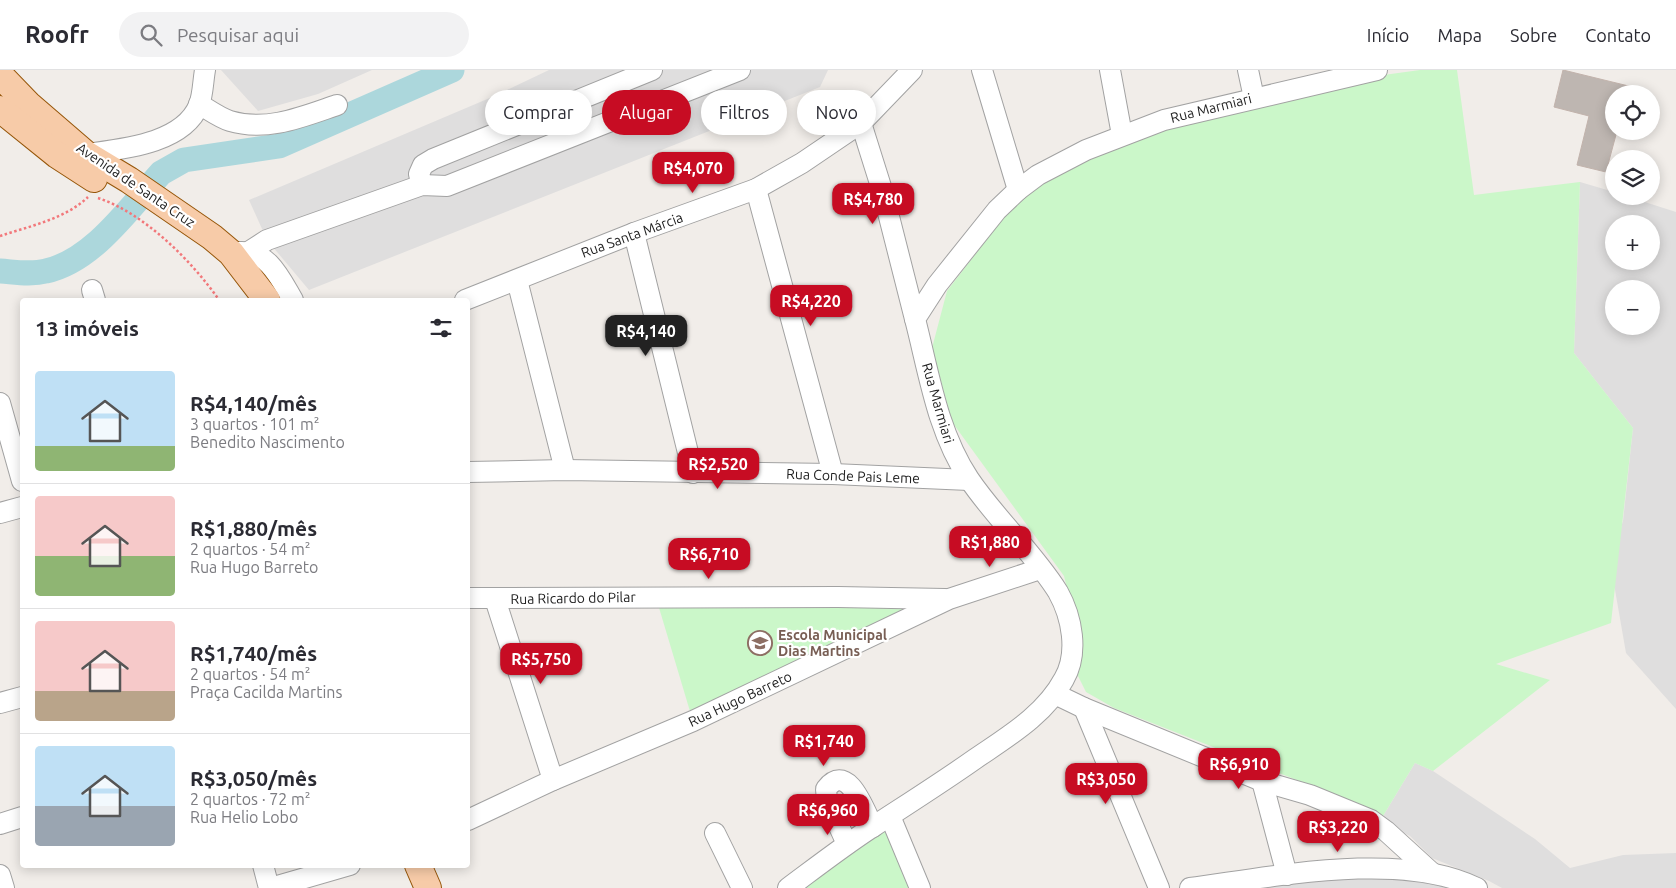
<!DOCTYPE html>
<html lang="pt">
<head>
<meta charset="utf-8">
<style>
	body { margin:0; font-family:Ubuntu,sans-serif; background:#f2f2f3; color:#2b2b33; height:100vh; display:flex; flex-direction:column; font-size:19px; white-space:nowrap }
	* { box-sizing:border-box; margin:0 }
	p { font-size:16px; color:#7c7c81 }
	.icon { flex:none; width:28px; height:28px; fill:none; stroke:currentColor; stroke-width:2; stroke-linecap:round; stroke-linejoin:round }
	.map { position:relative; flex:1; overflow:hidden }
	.side { position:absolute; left:20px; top:228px; width:450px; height:570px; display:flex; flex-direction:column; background:#fff; border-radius:5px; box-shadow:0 2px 12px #0003 }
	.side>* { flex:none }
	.guide { position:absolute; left:485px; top:20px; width:475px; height:45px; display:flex; gap:10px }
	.fabs { position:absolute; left:1605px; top:15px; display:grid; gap:10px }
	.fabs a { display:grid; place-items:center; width:55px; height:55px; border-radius:50%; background:#fff; box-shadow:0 2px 12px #0003; font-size:25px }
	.price { position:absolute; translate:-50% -42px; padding:0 11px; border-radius:10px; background:#c70c23; color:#fff; font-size:16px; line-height:32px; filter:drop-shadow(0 1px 2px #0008) }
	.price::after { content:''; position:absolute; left:50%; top:30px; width:15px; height:11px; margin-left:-8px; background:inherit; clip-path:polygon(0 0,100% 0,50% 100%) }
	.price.active { background:#222; color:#fff }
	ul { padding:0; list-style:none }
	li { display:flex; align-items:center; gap:15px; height:125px; padding:0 15px }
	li+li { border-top:1px solid #e1e1e2 }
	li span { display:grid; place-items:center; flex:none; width:140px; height:100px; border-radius:5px; color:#555 }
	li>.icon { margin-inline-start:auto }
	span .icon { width:60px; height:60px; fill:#fffc; stroke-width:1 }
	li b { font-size:21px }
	h2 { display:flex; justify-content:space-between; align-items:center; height:60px; padding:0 15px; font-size:21px }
	.tag { padding:0 18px; border-radius:22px; background:#fff; box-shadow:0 2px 12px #0003; font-size:18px; line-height:45px }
	.tag.active { background:#c70c23; color:#fff }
	header { display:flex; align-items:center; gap:30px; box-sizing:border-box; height:70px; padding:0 25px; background:#fff; border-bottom:1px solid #e1e1e2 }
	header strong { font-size:24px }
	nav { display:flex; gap:28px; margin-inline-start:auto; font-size:18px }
	.search { width:350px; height:45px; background:#f2f2f3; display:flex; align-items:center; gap:12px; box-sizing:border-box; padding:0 18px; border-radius:28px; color:#7c7c81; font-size:19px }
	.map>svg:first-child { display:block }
	.residential { fill:#dfdede; fill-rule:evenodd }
	.park { fill:#cbf7c9 }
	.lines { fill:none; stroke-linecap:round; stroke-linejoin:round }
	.river { stroke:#acd7dc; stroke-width:25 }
	.building { fill:#beb6b1; stroke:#c2b3ac }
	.minor-casing { stroke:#a2a2a2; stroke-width:22 }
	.major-casing { stroke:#965609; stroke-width:28 }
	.path { stroke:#f2787b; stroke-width:2.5; stroke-dasharray:2.5 2.5; stroke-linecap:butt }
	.minor { stroke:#fff; stroke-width:20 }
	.major { stroke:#f7cba8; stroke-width:26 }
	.labels { text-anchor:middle; stroke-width:4.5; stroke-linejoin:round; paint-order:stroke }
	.street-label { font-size:14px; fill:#212121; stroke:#fff }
	.education-label { font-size:14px; font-weight:bold; fill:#785e54; stroke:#fff; text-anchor:start }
</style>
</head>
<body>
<header>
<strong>Roofr</strong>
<div class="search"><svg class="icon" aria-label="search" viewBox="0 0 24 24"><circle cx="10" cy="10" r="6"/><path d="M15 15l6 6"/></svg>Pesquisar aqui</div>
<nav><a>Início</a><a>Mapa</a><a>Sobre</a><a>Contato</a></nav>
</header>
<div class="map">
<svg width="1676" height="818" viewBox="0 0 1676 818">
	<rect width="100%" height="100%" fill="#f1ede9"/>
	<!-- residential -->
	<g class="residential">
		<polygon points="221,0 372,0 318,24 258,41"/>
		<polygon points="549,0 828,0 820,17 309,220 267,170 249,130 492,27"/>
		<path d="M1580,112L1614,122V126H1626L1676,142V639L1626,583L1610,491L1623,451L1633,358L1574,283ZM1614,154H1651V191H1614ZM1614,219H1651V256H1614Z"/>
		<polygon points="1415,693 1433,701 1535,769 1570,798 1623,785 1676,783 1676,818 1502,818 1489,811 1432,788 1410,766 1380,751"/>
		<polygon points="1407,802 1461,818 1245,818"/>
	</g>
	<!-- park -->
	<g class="park">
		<polygon points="1420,0 1457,0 1474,125 1580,112 1574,283 1633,358 1611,553 1496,594 1550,610 1433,701 1415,693 1380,751 1335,725 1114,638 1086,622 1072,594 1075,551 1064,506 952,352 932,278 947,221 1017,130 1087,84 1171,51 1369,7"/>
		<polygon points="657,531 937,532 692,648"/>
		<polygon points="886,750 915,818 795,818"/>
	</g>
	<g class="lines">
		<!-- river -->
		<path class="river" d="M0,201C15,202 31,205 46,201C93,191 130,137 161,103L184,90L279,76L452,0"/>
	</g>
	<!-- building -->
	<polygon class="building" points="1563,0 1645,20 1644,24 1614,24 1614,61 1617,61 1606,102 1577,95 1589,46 1554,37"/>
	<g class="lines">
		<defs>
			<g id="minor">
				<polyline points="982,0 1018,120"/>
				<polyline points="1110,0 1122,65"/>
				<polyline points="1248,0 1254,28"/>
				<path d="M199,34C209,40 220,48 230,51C267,62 302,47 337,35"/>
				<polyline points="861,53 883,123 915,249"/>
				<path d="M86,84C122,79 183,74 199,35C203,25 203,11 205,0"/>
				<polyline points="422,115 419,104 423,95 433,89 652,0"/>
				<polyline points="756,119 833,404"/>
				<polyline points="634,163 693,403"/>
				<polyline points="250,181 267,170 422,115 447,116 740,0"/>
				<path d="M239,182C268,180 280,208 293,230"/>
				<polyline points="517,210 565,400"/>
				<polyline points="92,220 95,230"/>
				<polyline points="465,230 634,163 756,119 802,93 861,53 912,0"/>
				<polyline points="0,333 22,411"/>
				<polyline points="468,402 565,400 833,404 969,410"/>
				<polyline points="0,443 22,437"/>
				<polyline points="468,528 838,527 945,529"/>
				<polyline points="495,529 553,710"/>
				<polyline points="1055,624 1084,638 1262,711 1310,725 1371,750 1386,761 1432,803"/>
				<polyline points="0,633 22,627"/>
				<polyline points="1084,638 1159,818"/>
				<polyline points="1262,711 1287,805"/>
				<polyline points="890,746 920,818"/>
				<polyline points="468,750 553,710 693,651 949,529 1040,499"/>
				<polyline points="0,754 22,747"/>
				<polyline points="715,763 742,818"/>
				<path d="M847,774L827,730L826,719C848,690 865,742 873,757"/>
				<polyline points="263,795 269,818"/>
				<polyline points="0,805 4,818"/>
				<polyline points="270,818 350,795"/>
				<path d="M788,818C815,798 842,777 871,758C906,735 941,713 975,689C1007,667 1045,645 1064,609C1079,583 1072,547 1058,522C1033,482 996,449 969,409C937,361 929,303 915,249L937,215L997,140L1018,120L1038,105L1086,80L1164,50L1377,0"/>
				<path d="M1190,818C1273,807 1401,780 1477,818"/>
			</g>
			<g id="major">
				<polyline points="0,5 28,34 86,84 129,110 212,167 231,183 267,230"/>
				<polyline points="0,39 57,85 94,109"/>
				<polyline points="418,795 428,818"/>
			</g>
		</defs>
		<!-- minor casing -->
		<use href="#minor" class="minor-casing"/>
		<!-- major casing -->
		<use href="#major" class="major-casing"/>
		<!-- path -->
		<g class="path">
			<path d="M98,128C144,143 192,191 219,230"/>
			<path d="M0,166C30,156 65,149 88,127"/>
		</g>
		<!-- minor -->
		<use href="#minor" class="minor"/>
		<!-- major -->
		<use href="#major" class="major"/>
	</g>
	<!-- icons -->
	<defs>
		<symbol id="school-ring" viewBox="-11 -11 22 22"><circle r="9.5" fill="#fff" stroke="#8d6e63" stroke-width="1.5"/><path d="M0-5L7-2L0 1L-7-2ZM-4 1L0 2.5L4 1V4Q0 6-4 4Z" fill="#8d6e63"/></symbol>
	</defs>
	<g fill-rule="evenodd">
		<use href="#school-ring" x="746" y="559" width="28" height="28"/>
	</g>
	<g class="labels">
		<!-- street labels -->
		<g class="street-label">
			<text transform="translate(1211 38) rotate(-14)" y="5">Rua Marmiari</text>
			<text transform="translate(136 115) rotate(34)" y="5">Avenida de Santa Cruz</text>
			<text transform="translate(632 165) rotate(-20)" y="5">Rua Santa Márcia</text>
			<text transform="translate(938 333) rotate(74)" y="5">Rua Marmiari</text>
			<text transform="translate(853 406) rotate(2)" y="5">Rua Conde Pais Leme</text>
			<text transform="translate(573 528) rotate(-1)" y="5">Rua Ricardo do Pilar</text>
			<text transform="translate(740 629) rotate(-25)" y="5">Rua Hugo Barreto</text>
		</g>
		<!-- education labels -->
		<g class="education-label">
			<text x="778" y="570">Escola Municipal<tspan x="778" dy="16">Dias Martins</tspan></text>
		</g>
	</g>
</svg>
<div class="fabs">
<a><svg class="icon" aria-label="locate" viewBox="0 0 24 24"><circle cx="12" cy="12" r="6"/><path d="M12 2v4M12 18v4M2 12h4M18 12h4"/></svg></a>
<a><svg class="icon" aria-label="layers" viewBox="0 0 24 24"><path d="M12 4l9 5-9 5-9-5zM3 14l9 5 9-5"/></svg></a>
<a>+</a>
<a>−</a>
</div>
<b class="price" style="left:693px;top:124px">R$4,070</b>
<b class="price" style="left:873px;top:155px">R$4,780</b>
<b class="price" style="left:811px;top:257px">R$4,220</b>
<b class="price active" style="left:646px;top:287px">R$4,140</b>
<b class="price" style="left:718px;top:420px">R$2,520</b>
<b class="price" style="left:990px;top:498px">R$1,880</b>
<b class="price" style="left:709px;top:510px">R$6,710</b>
<b class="price" style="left:541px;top:615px">R$5,750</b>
<b class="price" style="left:824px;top:697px">R$1,740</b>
<b class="price" style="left:1239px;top:720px">R$6,910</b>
<b class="price" style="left:1106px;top:735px">R$3,050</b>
<b class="price" style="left:828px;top:766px">R$6,960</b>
<b class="price" style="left:1338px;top:783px">R$3,220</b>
<div class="guide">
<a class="tag">Comprar</a>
<a class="tag active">Alugar</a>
<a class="tag">Filtros</a>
<a class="tag">Novo</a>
</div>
<section class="side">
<h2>13 imóveis<svg class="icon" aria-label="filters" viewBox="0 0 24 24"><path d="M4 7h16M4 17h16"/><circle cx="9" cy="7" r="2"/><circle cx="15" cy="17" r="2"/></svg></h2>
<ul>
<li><span style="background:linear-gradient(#bfe0f5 75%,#8fb573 0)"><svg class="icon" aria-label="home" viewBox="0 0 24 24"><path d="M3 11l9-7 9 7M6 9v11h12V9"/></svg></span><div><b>R$4,140/mês</b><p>3 quartos · 101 m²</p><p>Benedito Nascimento</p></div></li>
<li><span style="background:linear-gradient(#f6c9c9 60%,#8fb573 0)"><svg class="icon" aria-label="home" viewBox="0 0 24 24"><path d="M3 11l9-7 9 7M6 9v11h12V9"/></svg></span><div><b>R$1,880/mês</b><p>2 quartos · 54 m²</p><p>Rua Hugo Barreto</p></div></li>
<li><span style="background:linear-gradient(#f6c9c9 70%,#b9a48a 0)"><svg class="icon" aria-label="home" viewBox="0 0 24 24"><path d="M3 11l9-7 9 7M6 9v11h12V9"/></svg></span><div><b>R$1,740/mês</b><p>2 quartos · 54 m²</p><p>Praça Cacilda Martins</p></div></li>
<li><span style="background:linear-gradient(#bfe0f5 60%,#9aa5b1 0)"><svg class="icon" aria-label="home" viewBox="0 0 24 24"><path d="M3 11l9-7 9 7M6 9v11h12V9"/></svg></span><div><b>R$3,050/mês</b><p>2 quartos · 72 m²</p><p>Rua Helio Lobo</p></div></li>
</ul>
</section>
</div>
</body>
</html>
